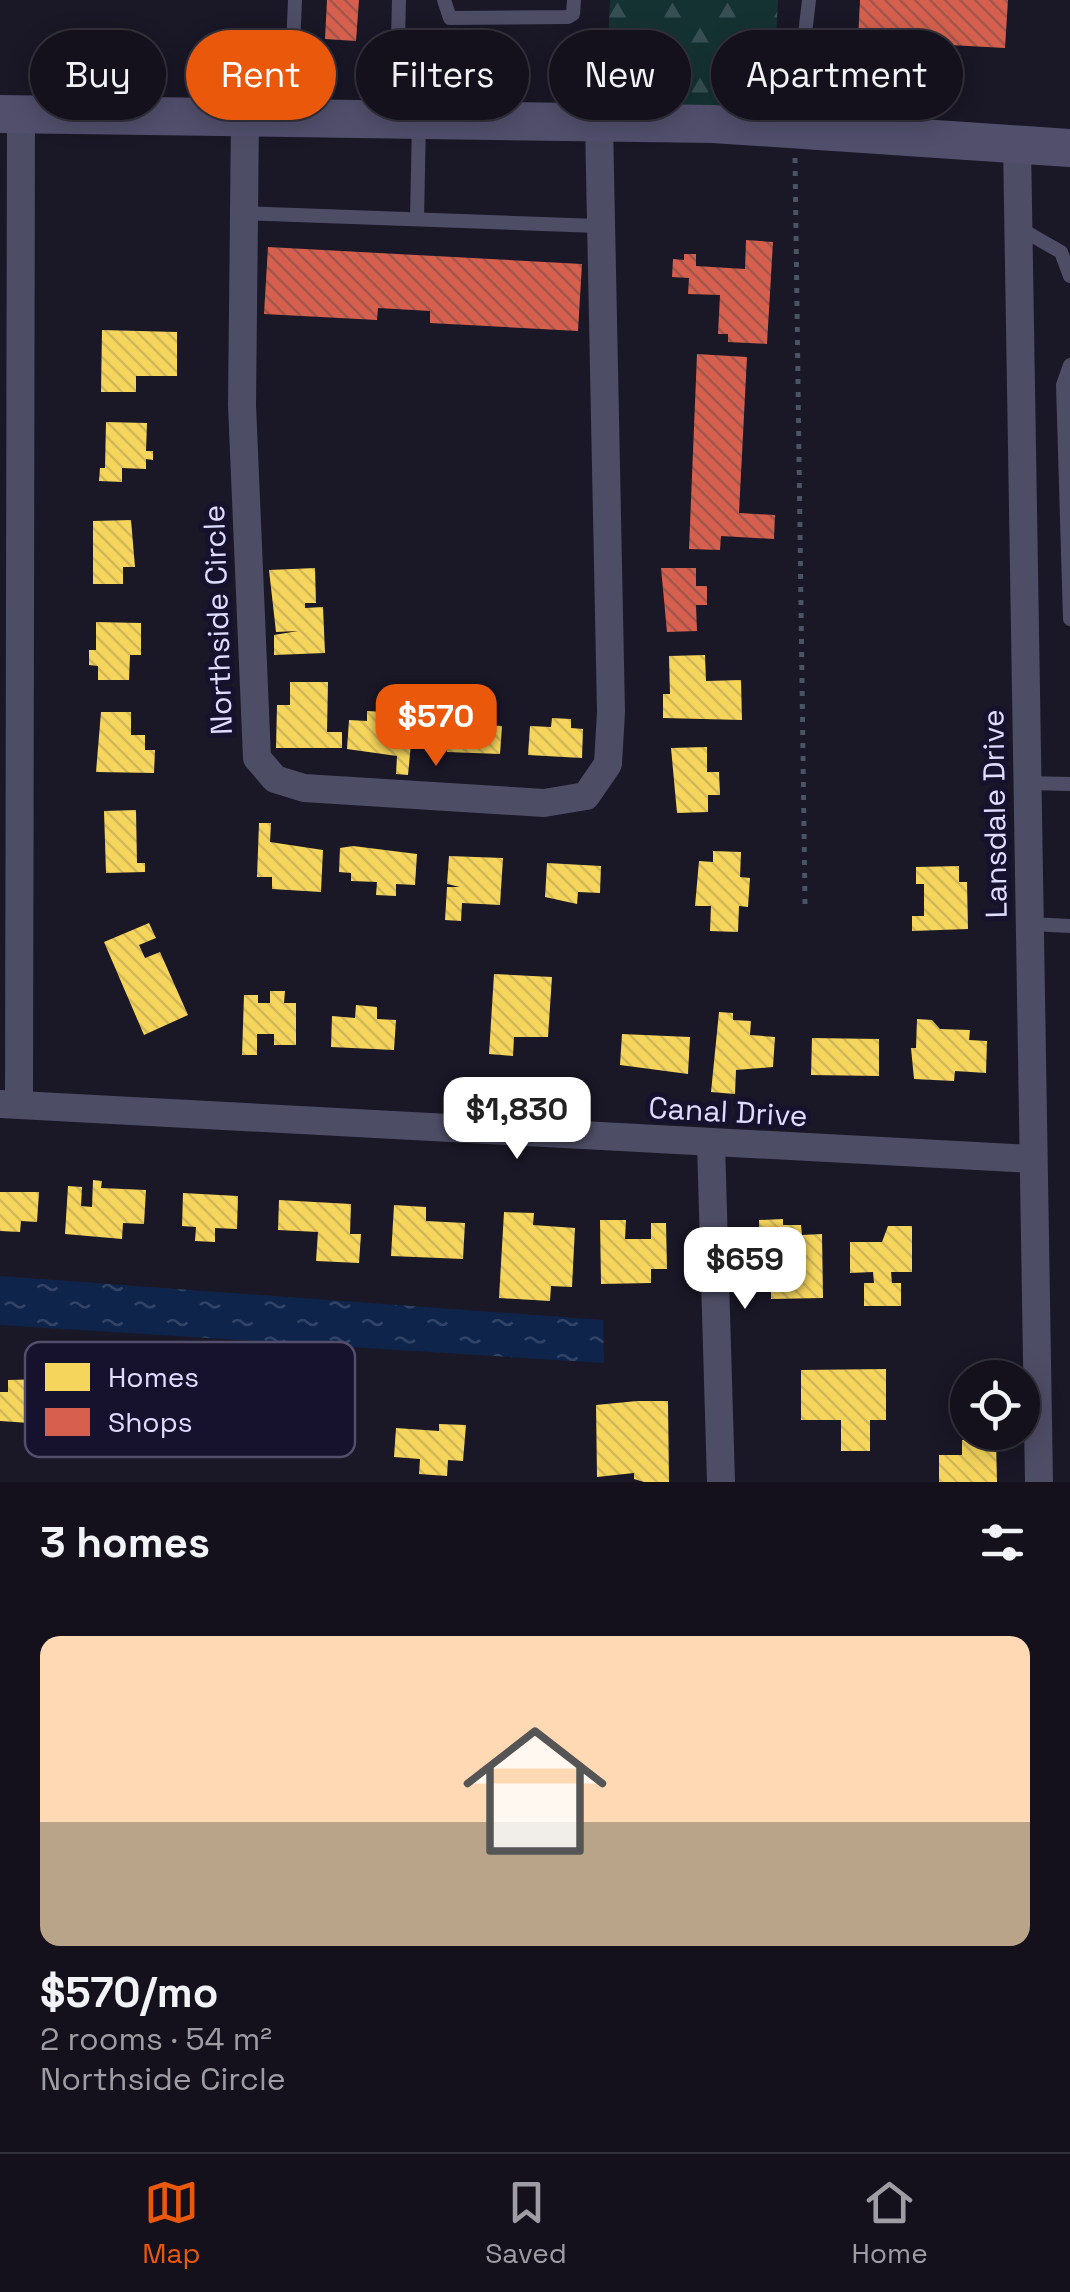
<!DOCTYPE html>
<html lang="en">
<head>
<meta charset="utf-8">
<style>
	body { margin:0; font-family:"Space Grotesk",sans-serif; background:#211f29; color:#f1f3f6; height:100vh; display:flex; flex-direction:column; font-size:38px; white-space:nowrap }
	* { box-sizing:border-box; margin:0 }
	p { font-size:32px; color:#9d9da3 }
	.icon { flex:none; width:55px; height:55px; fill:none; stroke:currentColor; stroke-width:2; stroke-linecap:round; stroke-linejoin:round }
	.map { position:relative; height:1482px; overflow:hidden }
	.drawer { display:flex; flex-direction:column; background:#14111c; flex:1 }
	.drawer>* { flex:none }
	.hud { position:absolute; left:30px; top:30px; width:1010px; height:90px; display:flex; gap:20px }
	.tools { position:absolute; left:950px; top:1360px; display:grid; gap:20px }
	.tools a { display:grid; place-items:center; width:90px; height:90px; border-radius:50%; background:#14111c; box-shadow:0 5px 25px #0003,0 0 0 2px #33313b; font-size:50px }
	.price { position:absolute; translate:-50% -85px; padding:0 22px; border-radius:20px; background:#fff; color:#222; font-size:32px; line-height:65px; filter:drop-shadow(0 2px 5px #0008) }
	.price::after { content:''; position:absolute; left:50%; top:60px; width:30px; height:22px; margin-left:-15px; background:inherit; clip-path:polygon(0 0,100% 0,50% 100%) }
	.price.selected { background:#ea580c; color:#fff }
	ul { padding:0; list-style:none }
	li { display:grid; align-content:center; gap:20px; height:530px; padding:0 40px }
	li+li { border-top:2px solid #33313b }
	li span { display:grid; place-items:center; height:310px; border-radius:20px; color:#555 }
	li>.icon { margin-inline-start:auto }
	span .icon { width:180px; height:180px; fill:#fffc; stroke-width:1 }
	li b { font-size:42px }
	h2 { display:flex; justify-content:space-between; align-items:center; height:120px; padding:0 40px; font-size:42px }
	.pill { padding:0 35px; border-radius:45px; background:#14111c; box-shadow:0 5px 25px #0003,0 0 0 2px #33313b; font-size:35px; line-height:90px }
	.pill.selected { background:#ea580c; color:#fff }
	.dock { display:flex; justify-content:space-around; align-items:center; height:140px; border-top:2px solid #33313b; background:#14111c; font-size:28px; color:#9d9da3 }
	.dock a { display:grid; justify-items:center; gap:5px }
	.dock .selected { color:#ea580c }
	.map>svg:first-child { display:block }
	.forest { fill:url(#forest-firs) }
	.water { fill:url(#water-ripples) }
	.homes { fill:url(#homes-back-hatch) }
	.shops { fill:url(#shops-back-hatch) }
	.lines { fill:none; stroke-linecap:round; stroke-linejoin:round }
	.path { stroke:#485564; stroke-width:5; stroke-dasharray:5 8; stroke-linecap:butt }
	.lane { stroke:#4e4d66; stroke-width:14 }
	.street { stroke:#4e4d66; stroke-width:28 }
	.secondary { stroke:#514f6c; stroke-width:38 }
	.labels { text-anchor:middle; stroke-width:10; stroke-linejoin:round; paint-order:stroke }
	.street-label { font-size:30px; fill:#e0dcff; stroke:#16112c }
	.key { fill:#16112c; stroke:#534e6b; stroke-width:2.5 }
	.key-label { font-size:28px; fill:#e0dcff }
</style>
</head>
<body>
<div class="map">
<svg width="1070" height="1482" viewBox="0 0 1070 1482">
	<defs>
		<pattern id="forest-firs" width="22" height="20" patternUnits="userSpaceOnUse" patternTransform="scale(2.5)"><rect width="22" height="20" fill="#153233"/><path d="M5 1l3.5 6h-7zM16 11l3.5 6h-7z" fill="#374f52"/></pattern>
		<pattern id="water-ripples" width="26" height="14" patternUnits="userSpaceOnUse" patternTransform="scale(2.5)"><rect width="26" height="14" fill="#0e244b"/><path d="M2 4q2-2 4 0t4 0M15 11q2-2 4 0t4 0" fill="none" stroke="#314366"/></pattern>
		<pattern id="homes-back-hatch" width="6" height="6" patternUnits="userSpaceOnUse" patternTransform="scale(2.5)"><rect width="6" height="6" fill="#f6d55c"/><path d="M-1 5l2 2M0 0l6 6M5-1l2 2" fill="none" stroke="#d2b859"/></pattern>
		<pattern id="shops-back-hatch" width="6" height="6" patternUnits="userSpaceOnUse" patternTransform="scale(2.5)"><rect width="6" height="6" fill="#d6604d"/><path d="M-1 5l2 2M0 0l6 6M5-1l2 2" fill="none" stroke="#a3564d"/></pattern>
	</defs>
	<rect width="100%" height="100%" fill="#1a1726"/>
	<!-- forest -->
	<polygon class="forest" points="610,0 778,0 772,113 605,108"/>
	<!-- water -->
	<polygon class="water" points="0,1276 603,1320 604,1363 0,1325"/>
	<!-- homes -->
	<g class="homes">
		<polygon points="102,330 177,332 177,376 136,376 136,392 101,392"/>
		<polygon points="106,422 147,423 146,451 153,451 153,460 146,459 146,469 122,468 122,482 99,481 100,468 105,468"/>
		<polygon points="131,520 135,567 123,567 123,584 93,584 93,521"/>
		<polygon points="315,568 316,603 305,603 305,608 323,607 325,653 274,655 274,635 298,631 276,632 269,570"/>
		<polygon points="96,622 141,623 141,655 130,655 129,680 98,680 98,666 89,665 89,650 96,650"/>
		<polygon points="705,655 706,681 741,680 742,720 663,718 663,694 670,694 669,656"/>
		<polygon points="290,682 328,682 327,732 342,732 342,748 276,748 277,705 290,705"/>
		<polygon points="367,711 386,712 386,722 413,723 408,775 396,774 397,756 347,749 349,720 367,721"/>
		<polygon points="101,712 131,712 131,735 145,735 145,750 155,750 154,773 96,772"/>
		<polygon points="552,718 571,719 571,728 583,729 582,758 528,755 530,726 551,727"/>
		<polygon points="448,723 502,726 500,754 447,752"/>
		<polygon points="707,747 707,772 719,772 720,795 708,795 708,812 677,813 671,748"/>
		<polygon points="136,810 137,863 145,863 145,872 106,873 104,811"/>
		<polygon points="259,823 271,823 270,842 323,850 321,892 272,889 272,877 257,877"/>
		<polygon points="353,846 417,854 415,885 396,884 396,896 376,895 377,882 351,881 351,873 339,872 340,848"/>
		<polygon points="713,851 741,852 740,877 750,878 748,907 739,906 738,932 710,931 711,906 695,906 699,861 713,862"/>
		<polygon points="449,856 503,858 500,905 462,903 461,921 445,920 447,887 460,887 447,884"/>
		<polygon points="547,863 601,866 600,893 578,892 577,904 545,897"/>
		<polygon points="959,866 959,882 967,882 968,929 912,931 912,916 924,916 924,884 916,884 916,867"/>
		<polygon points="149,923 156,938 139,945 145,958 160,952 188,1015 144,1035 104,942"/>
		<polygon points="494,974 552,977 548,1037 514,1037 513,1056 489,1054"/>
		<polygon points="270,991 285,991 284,1003 296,1003 296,1045 274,1045 274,1034 257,1034 257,1055 242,1055 244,995 258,995 258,1003 270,1003"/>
		<polygon points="356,1005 377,1007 377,1019 396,1020 394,1050 331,1047 332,1016 355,1018"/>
		<polygon points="719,1012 733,1013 733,1020 751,1021 750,1035 775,1037 773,1067 736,1070 735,1094 711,1092"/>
		<polygon points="917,1019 932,1020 940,1029 970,1030 969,1040 987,1041 986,1073 955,1071 954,1081 914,1079 911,1048 916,1048"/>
		<polygon points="622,1034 690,1037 688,1074 620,1065"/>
		<polygon points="812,1038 879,1039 879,1076 811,1075"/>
		<polygon points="93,1180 102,1181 101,1188 146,1190 144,1224 123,1223 122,1239 65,1234 68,1186 82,1187 81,1206 92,1207"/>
		<polygon points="0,1192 39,1192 37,1222 21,1221 20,1232 0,1231"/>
		<polygon points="183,1193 238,1196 237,1229 215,1228 215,1242 195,1241 196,1227 182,1226"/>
		<polygon points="279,1200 351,1204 350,1234 361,1234 359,1263 316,1261 318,1232 278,1230"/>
		<polygon points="394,1205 426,1207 426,1221 465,1223 463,1259 391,1256"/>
		<polygon points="504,1212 534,1213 533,1225 575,1228 572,1287 551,1286 550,1301 499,1298"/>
		<polygon points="783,1219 783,1225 801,1225 802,1235 822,1234 823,1298 771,1299 771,1276 767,1276 767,1265 760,1265 759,1220"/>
		<polygon points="600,1220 626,1220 625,1239 651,1239 651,1223 666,1223 667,1269 651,1269 651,1283 601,1284"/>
		<polygon points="888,1226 912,1226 912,1272 891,1272 892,1283 901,1283 901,1306 864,1306 864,1283 874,1283 873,1272 850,1273 850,1242 882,1242"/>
		<polygon points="886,1369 886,1420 870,1420 870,1451 841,1451 841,1420 801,1420 801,1370"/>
		<polygon points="49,1379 50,1419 44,1424 0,1421 0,1392 8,1392 8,1380"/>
		<polygon points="637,1401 668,1401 669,1482 644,1482 634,1479 634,1473 597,1477 596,1405"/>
		<polygon points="439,1424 466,1425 463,1461 448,1460 447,1476 419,1474 420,1459 394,1457 396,1428 439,1431"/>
		<polygon points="962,1440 996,1440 997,1482 939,1482 939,1455 962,1455"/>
	</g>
	<!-- shops -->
	<g class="shops">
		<polygon points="327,0 359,0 356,41 325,39"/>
		<polygon points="860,0 1008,0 1005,48 858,40"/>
		<polygon points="746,240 773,242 767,344 728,342 728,334 718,334 720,295 688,294 689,278 672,277 673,259 684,260 684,254 696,254 696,266 745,269"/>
		<polygon points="268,247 582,264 578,331 430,323 430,311 378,308 377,320 264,314"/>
		<polygon points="697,354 747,357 739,513 775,515 774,539 721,536 720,550 689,549"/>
		<polygon points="661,568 696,568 696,586 707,586 707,605 696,605 697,631 667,632"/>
	</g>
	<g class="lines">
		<!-- path -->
		<polyline class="path" points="795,158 805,904"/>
		<!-- lane -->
		<g class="lane">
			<polyline points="444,0 450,18 568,17 573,14 574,0"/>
			<polyline points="290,118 295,0"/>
			<polyline points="396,119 399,0"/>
			<polyline points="794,128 809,0"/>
			<polyline points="243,213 598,226"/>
			<polyline points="417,219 419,120"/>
			<polyline points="1019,228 1061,252 1070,276"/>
			<polyline points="1070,365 1063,385 1070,619"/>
			<polyline points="1027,783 1070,784"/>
			<polyline points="1030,924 1070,926"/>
		</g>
		<!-- street -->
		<g class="street">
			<polyline points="245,117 242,405 257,758 275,779 304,788 544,803 586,796 608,764 611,712 599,123"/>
			<polyline points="1017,144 1039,1482"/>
			<polyline points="19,1102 21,114"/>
			<polyline points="0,1104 1033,1159"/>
			<polyline points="711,1144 721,1482"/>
		</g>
		<!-- secondary -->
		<polyline class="secondary" points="0,114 713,124 1070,148"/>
	</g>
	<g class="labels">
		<!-- street labels -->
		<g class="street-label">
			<text transform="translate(218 620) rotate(-92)" y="10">Northside Circle</text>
			<text transform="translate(995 814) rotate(-91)" y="10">Lansdale Drive</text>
			<text transform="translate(728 1112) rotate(3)" y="10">Canal Drive</text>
		</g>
	</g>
	<!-- legend -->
	<rect x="25" y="1342" width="330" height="115" rx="15" class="key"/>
	<rect x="45" y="1363" width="45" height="28" fill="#f6d55c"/>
	<rect x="45" y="1408" width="45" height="28" fill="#d6604d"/>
	<g class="key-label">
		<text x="108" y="1387">Homes</text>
		<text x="108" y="1432">Shops</text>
	</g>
</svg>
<div class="tools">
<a><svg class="icon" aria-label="locate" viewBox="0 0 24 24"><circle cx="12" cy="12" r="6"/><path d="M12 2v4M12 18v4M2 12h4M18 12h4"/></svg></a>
</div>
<b class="price selected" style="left:436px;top:769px">$570</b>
<b class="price" style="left:517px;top:1162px">$1,830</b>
<b class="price" style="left:745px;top:1312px">$659</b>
<div class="hud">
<a class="pill">Buy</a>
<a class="pill selected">Rent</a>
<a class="pill">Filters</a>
<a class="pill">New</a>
<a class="pill">Apartment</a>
</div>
</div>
<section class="drawer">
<h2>3 homes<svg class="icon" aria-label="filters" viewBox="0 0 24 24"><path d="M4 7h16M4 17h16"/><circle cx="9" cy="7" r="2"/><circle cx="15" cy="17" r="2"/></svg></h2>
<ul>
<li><span style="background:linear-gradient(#ffd9b3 60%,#b9a48a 0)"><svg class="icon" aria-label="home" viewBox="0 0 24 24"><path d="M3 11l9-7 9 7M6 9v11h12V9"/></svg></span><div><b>$570/mo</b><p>2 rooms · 54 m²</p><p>Northside Circle</p></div></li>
</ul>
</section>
<nav class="dock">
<a class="selected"><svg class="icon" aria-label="map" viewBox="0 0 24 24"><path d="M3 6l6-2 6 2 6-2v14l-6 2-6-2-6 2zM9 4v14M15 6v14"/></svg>Map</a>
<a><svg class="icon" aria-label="saved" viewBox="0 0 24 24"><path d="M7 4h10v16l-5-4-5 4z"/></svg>Saved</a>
<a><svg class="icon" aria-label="home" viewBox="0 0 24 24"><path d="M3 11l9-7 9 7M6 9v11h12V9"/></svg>Home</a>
</nav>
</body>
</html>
